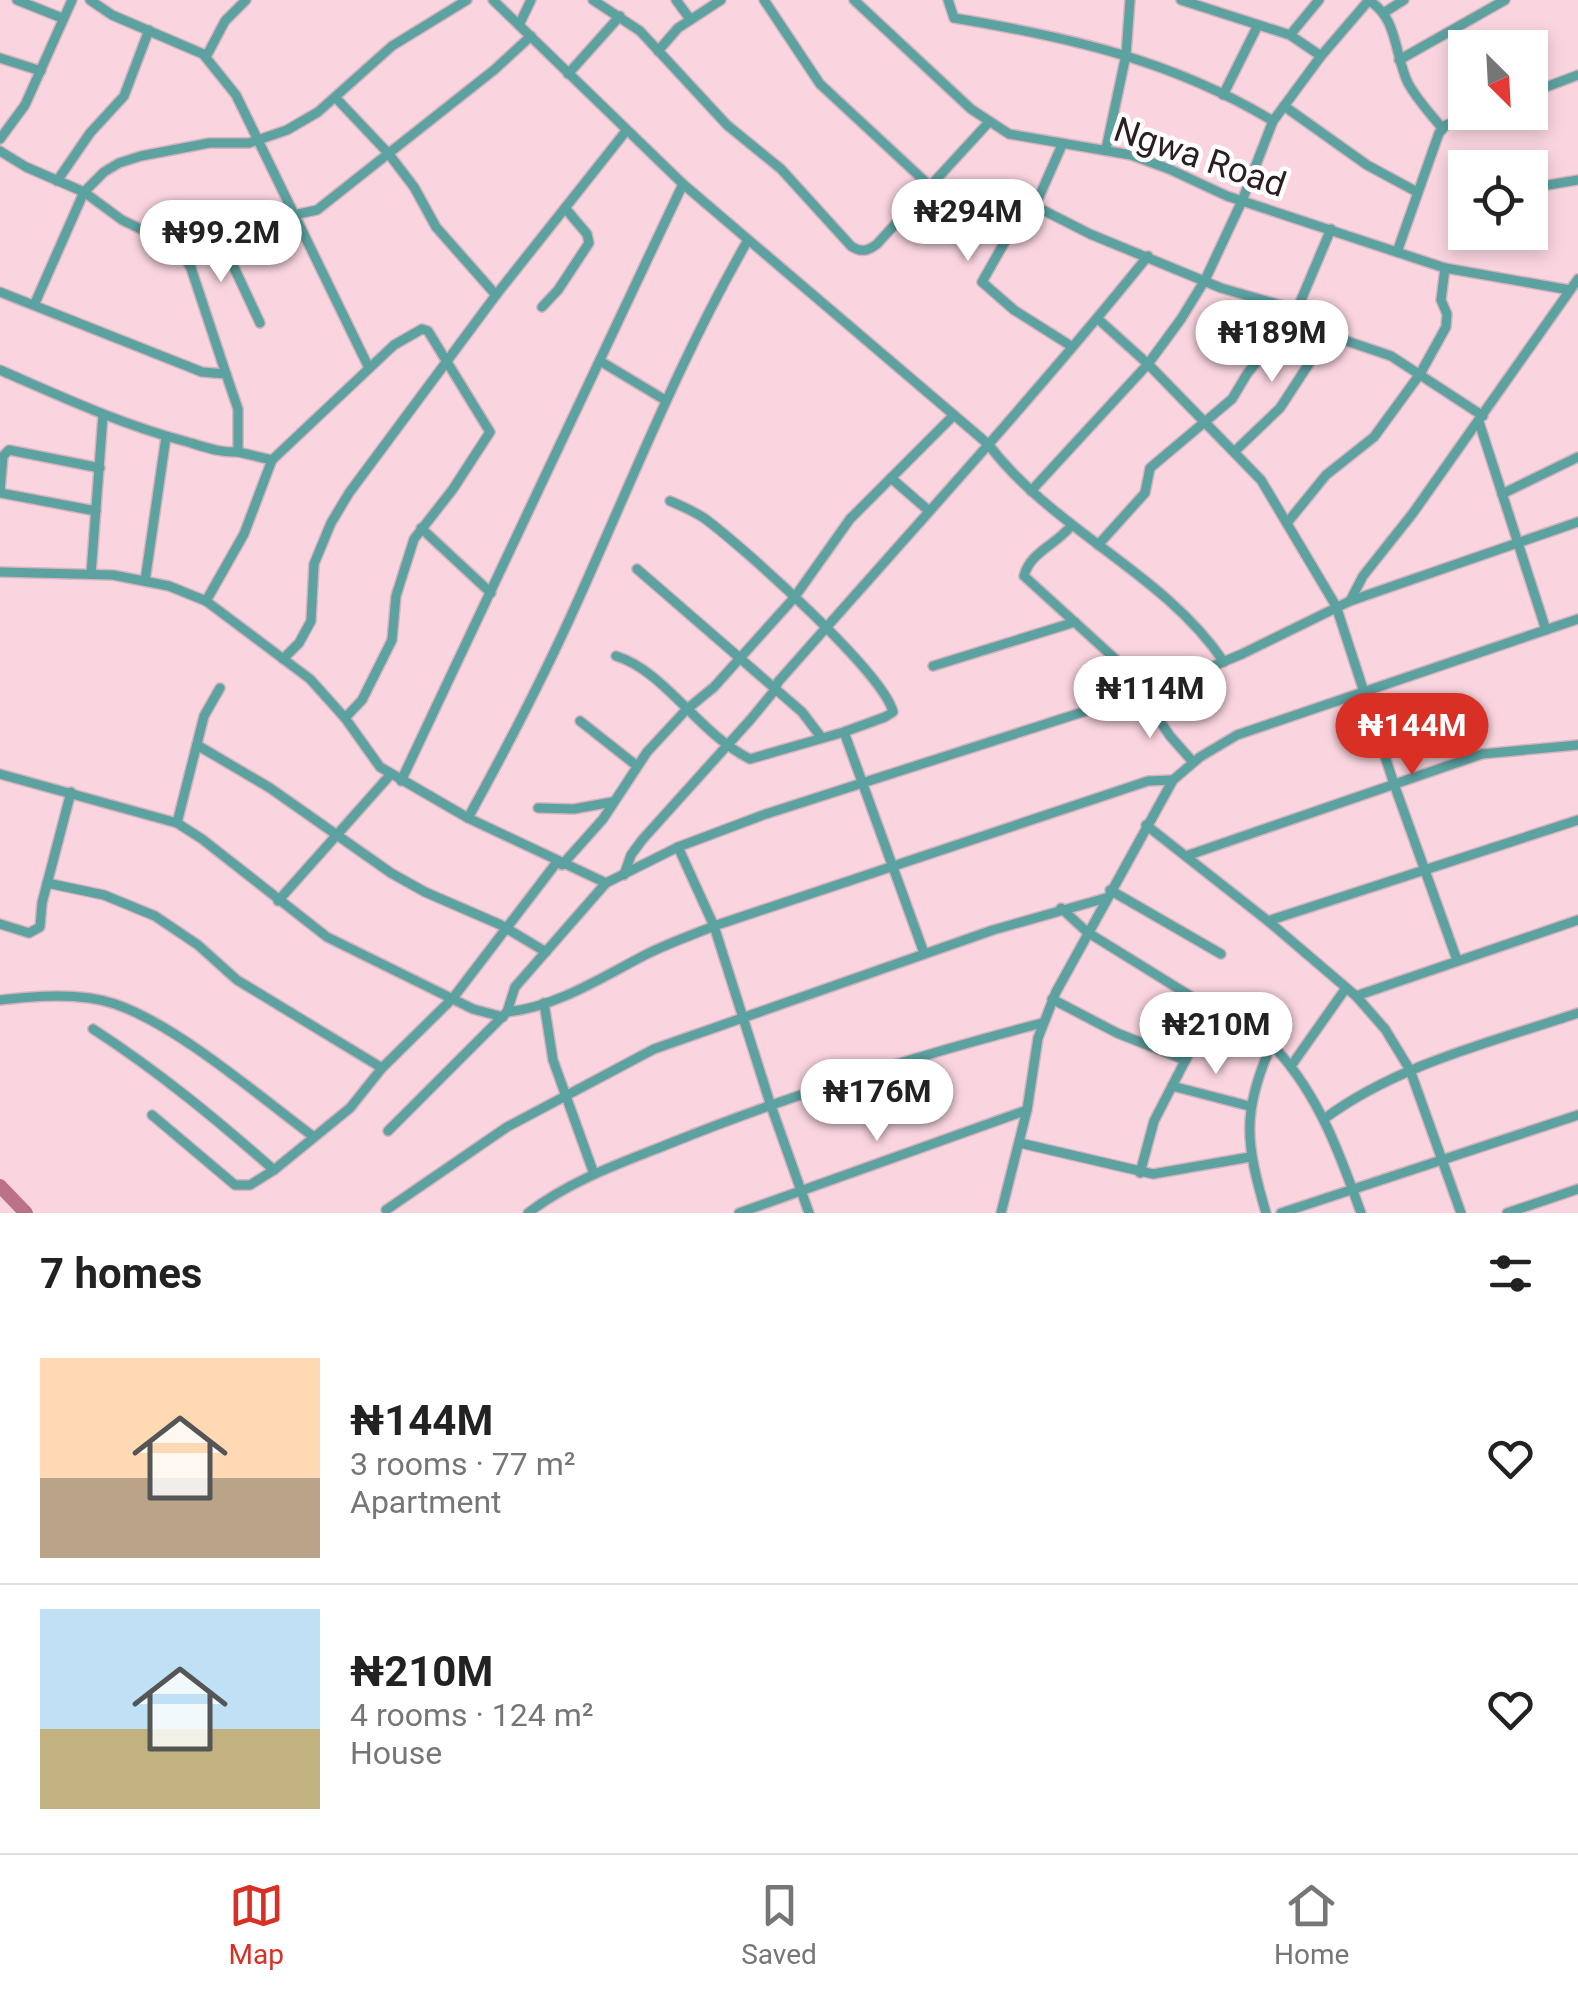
<!DOCTYPE html>
<html lang="en">
<head>
<meta charset="utf-8">
<style>
	body { margin:0; font-family:Roboto,sans-serif; background:#f6f6f6; color:#222; height:100vh; display:flex; flex-direction:column; font-size:38px; white-space:nowrap }
	* { box-sizing:border-box; margin:0 }
	p { font-size:32px; color:#767676 }
	.icon { flex:none; width:55px; height:55px; fill:none; stroke:currentColor; stroke-width:2; stroke-linecap:round; stroke-linejoin:round }
	.map { position:relative; height:1213px; overflow:hidden }
	.sheet { display:flex; flex-direction:column; background:#fff; flex:1 }
	.sheet>* { flex:none }
	.needle { width:65px; rotate:156deg }
	.tools { position:absolute; left:1448px; top:30px; display:grid; gap:20px }
	.tools a { display:grid; place-items:center; width:100px; height:100px; border-radius:0px; background:#fff; box-shadow:0 5px 15px #0003; font-size:50px }
	.price { position:absolute; translate:-50% -85px; padding:0 22px; border-radius:35px; background:#fff; color:#222; font-size:32px; line-height:65px; filter:drop-shadow(0 2px 5px #0008) }
	.price::after { content:''; position:absolute; left:50%; top:60px; width:30px; height:22px; margin-left:-15px; background:inherit; clip-path:polygon(0 0,100% 0,50% 100%) }
	.price.active { background:#d93025; color:#fff }
	ul { padding:0; list-style:none }
	li { display:flex; align-items:center; gap:30px; height:250px; padding:0 40px }
	li+li { border-top:2px solid #e0e0e0 }
	li span { display:grid; place-items:center; flex:none; width:280px; height:200px; border-radius:0px; color:#555 }
	li>.icon { margin-inline-start:auto }
	span .icon { width:120px; height:120px; fill:#fffc; stroke-width:1 }
	li b { font-size:42px }
	h2 { display:flex; justify-content:space-between; align-items:center; height:120px; padding:0 40px; font-size:42px }
	.dock { display:flex; justify-content:space-around; align-items:center; height:140px; border-top:2px solid #e0e0e0; background:#fff; font-size:28px; color:#767676 }
	.dock a { display:grid; justify-items:center; gap:5px }
	.dock .active { color:#d93025 }
	.map>svg:first-child { display:block }
	.lines { fill:none; stroke-linecap:round; stroke-linejoin:round }
	.river { stroke:#bb7188; stroke-width:14 }
	.minor-casing { stroke:#d5b4bd; stroke-width:12 }
	.minor { stroke:#5ba2a1; stroke-width:9 }
	.labels { text-anchor:middle; stroke-width:9; stroke-linejoin:round; paint-order:stroke }
	.street-label { font-size:35px; fill:#2b1e21; stroke:#fff }
</style>
</head>
<body>
<div class="map">
<svg width="1578" height="1213" viewBox="0 0 1578 1213">
	<rect width="100%" height="100%" fill="#fad5df"/>
	<g class="lines">
		<!-- river -->
		<polyline class="river" points="0,1186 26,1213"/>
		<defs>
			<g id="minor">
				<polyline points="17,0 62,18"/>
				<polyline points="90,0 112,15 203,54 236,95 369,368"/>
				<path d="M493,0L683,184L988,444C1054,531 1163,572 1224,662"/>
				<path d="M593,0L640,31L727,125L781,169L851,246C861,253 868,251 877,244L989,122"/>
				<polyline points="676,0 690,19"/>
				<polyline points="764,0 820,84 931,187"/>
				<polyline points="854,0 971,109 1009,134 1131,155 1169,169 1227,196 1445,268 1570,290"/>
				<path d="M948,0L954,18C1068,37 1172,60 1273,121"/>
				<polyline points="1181,0 1290,35 1321,56"/>
				<path d="M1368,0C1398,17 1394,54 1408,83C1417,100 1430,113 1442,128"/>
				<polyline points="1385,12 1404,0"/>
				<polyline points="519,25 531,0"/>
				<polyline points="1290,35 1319,0"/>
				<polyline points="658,51 678,28 721,0"/>
				<polyline points="206,57 225,21 246,0"/>
				<polyline points="0,58 41,71"/>
				<polyline points="1399,60 1505,0"/>
				<polyline points="568,74 620,16"/>
				<polyline points="1530,93 1578,75"/>
				<polyline points="1223,95 1258,25"/>
				<polyline points="335,97 388,153 414,187 436,227 496,295"/>
				<polyline points="1284,106 1367,165 1417,192"/>
				<polyline points="0,139 25,105 72,0"/>
				<polyline points="1062,145 1035,206 1007,238 982,282 1014,310 1071,346"/>
				<polyline points="1106,149 1126,55 1130,0"/>
				<polyline points="0,151 26,167 84,192 122,220 178,247 191,268 226,374"/>
				<polyline points="57,181 90,133 124,96 149,30"/>
				<polyline points="1530,188 1578,180"/>
				<polyline points="1035,206 1090,234 1221,288 1291,308 1338,338 1391,356 1483,416"/>
				<polyline points="217,231 260,323"/>
				<polyline points="178,247 217,231 317,210 494,70 531,36"/>
				<polyline points="1397,252 1439,133 1446,125 1479,112"/>
				<polyline points="0,292 202,372 226,374 238,409 238,452 272,460"/>
				<polyline points="35,303 84,192 104,172 119,163 141,156 209,143 249,143 287,130 318,112 392,46 467,0"/>
				<polyline points="542,307 558,290 589,243 587,234 565,208"/>
				<polyline points="1098,319 1148,364 1261,480 1336,606 1394,784 1457,960"/>
				<polyline points="600,361 665,400"/>
				<path d="M0,370C60,396 120,424 184,441C202,446 219,453 238,452"/>
				<polyline points="1479,422 1546,630"/>
				<polyline points="1234,452 1280,408 1329,333"/>
				<polyline points="891,478 929,511"/>
				<polyline points="0,491 3,456 9,450 100,468"/>
				<polyline points="1031,491 1148,364 1181,319 1205,280 1242,201 1273,121 1321,56 1369,0"/>
				<polyline points="0,493 96,511"/>
				<polyline points="1502,494 1578,457"/>
				<polyline points="1287,523 1326,475 1374,437 1420,374 1446,327 1447,314 1441,300 1445,268"/>
				<path d="M1071,526C1056,545 1030,552 1024,576L1123,666L1170,736L1193,762"/>
				<polyline points="421,528 491,593"/>
				<polyline points="1098,545 1145,493 1150,468 1232,399 1247,374 1296,312 1331,229"/>
				<polyline points="637,569 802,712 821,737"/>
				<polyline points="0,572 113,575 169,586 206,601 310,679 345,718 380,767 468,818 606,883"/>
				<polyline points="91,574 103,415"/>
				<polyline points="145,581 166,437"/>
				<polyline points="206,601 244,534 272,460 394,345 422,329 428,331 490,432 453,489 414,539 396,596 392,640 362,700 345,718"/>
				<polyline points="1350,601 1363,576 1413,513 1578,279"/>
				<path d="M616,656C665,671 699,734 750,759L844,732L885,717L893,712C884,673 741,545 704,518C693,511 682,506 670,501"/>
				<polyline points="283,659 299,643 311,621 314,564 331,523 349,493 496,295 626,131"/>
				<polyline points="933,666 1075,622"/>
				<polyline points="580,721 637,766"/>
				<polyline points="844,732 924,953"/>
				<polyline points="197,745 270,788 391,873 425,892 501,925 546,952"/>
				<polyline points="0,774 177,823 202,839 327,937 473,1009 503,1017"/>
				<polyline points="401,781 683,184"/>
				<polyline points="538,808 574,809 612,802"/>
				<path d="M468,818C506,749 543,678 575,607C631,483 680,358 748,240"/>
				<polyline points="177,823 204,716 220,688"/>
				<polyline points="1146,825 1268,921 1356,996 1385,1029 1410,1070 1461,1213"/>
				<polyline points="678,847 714,926 770,1103 809,1213"/>
				<polyline points="1186,856 1482,754 1578,745"/>
				<polyline points="562,865 603,819 647,752 686,710 714,687 794,598 850,519 954,415"/>
				<path d="M624,875L631,855L642,840L751,719L774,691L778,682C902,541 1030,402 1148,256"/>
				<polyline points="47,883 104,895 155,916 198,945 237,980 382,1068"/>
				<polyline points="1110,890 1221,954"/>
				<polyline points="278,901 391,774"/>
				<path d="M1061,908L1087,932L1276,1049C1319,1096 1340,1154 1361,1213"/>
				<polyline points="1268,921 1578,820"/>
				<polyline points="0,924 29,933 40,927 42,903 71,792"/>
				<polyline points="1356,996 1578,920"/>
				<polyline points="1052,999 1117,1033 1185,1060"/>
				<path d="M0,1000C36,996 80,992 115,1004C177,1025 260,1097 314,1137"/>
				<polyline points="544,1003 553,1060 594,1174"/>
				<polyline points="507,1012 515,987 606,883 678,847 763,815 1170,684 1242,654 1350,601 1578,522"/>
				<path d="M93,1029C158,1071 216,1119 274,1170"/>
				<polyline points="1291,1066 1346,988"/>
				<polyline points="1172,1086 1249,1106"/>
				<polyline points="152,1115 235,1185 250,1185 274,1170 350,1108 382,1068 453,998 557,862"/>
				<path d="M1324,1119C1398,1064 1492,1042 1578,1013"/>
				<path d="M388,1131L507,1012C557,1007 604,976 647,954C669,943 692,935 714,926L1148,781L1173,780"/>
				<polyline points="1020,1143 1153,1174 1250,1157"/>
				<polyline points="1140,1173 1154,1121 1212,1009"/>
				<polyline points="386,1210 507,1127 654,1049 993,930 1106,898"/>
				<path d="M528,1213C571,1180 621,1163 671,1143C792,1094 916,1056 1042,1023"/>
				<polyline points="739,1213 1027,1110"/>
				<polyline points="1001,1213 1027,1110 1038,1038 1056,992 1173,780 1200,757 1237,735 1578,619"/>
				<path d="M1266,1213C1246,1144 1241,1113 1271,1046"/>
				<polyline points="1281,1213 1578,1115"/>
				<polyline points="1507,1213 1578,1189"/>
			</g>
		</defs>
		<!-- minor casing -->
		<use href="#minor" class="minor-casing"/>
		<!-- minor -->
		<use href="#minor" class="minor"/>
	</g>
	<g class="labels">
		<!-- street labels -->
		<g class="street-label">
			<text transform="translate(1200 157) rotate(19)" y="12">Ngwa Road</text>
		</g>
	</g>
</svg>
<div class="tools">
<a><svg class="needle" viewBox="-14 -14 28 28"><path d="M0-13l5 13h-10z" fill="#e53935"/><path d="M0 13l5-13h-10z" fill="#767676"/></svg></a>
<a><svg class="icon" aria-label="locate" viewBox="0 0 24 24"><circle cx="12" cy="12" r="6"/><path d="M12 2v4M12 18v4M2 12h4M18 12h4"/></svg></a>
</div>
<b class="price" style="left:968px;top:264px">₦294M</b>
<b class="price" style="left:221px;top:285px">₦99.2M</b>
<b class="price" style="left:1272px;top:385px">₦189M</b>
<b class="price" style="left:1150px;top:741px">₦114M</b>
<b class="price active" style="left:1412px;top:778px">₦144M</b>
<b class="price" style="left:1216px;top:1077px">₦210M</b>
<b class="price" style="left:877px;top:1144px">₦176M</b>
</div>
<section class="sheet">
<h2>7 homes<svg class="icon" aria-label="filters" viewBox="0 0 24 24"><path d="M4 7h16M4 17h16"/><circle cx="9" cy="7" r="2"/><circle cx="15" cy="17" r="2"/></svg></h2>
<ul>
<li><span style="background:linear-gradient(#ffd9b3 60%,#b9a48a 0)"><svg class="icon" aria-label="home" viewBox="0 0 24 24"><path d="M3 11l9-7 9 7M6 9v11h12V9"/></svg></span><div><b>₦144M</b><p>3 rooms · 77 m²</p><p>Apartment</p></div><svg class="icon" aria-label="heart" viewBox="0 0 24 24"><path d="M12 20l-8-8c-3-5 5-10 8-4 3-6 11-1 8 4z"/></svg></li>
<li><span style="background:linear-gradient(#bfe0f5 60%,#c2b280 0)"><svg class="icon" aria-label="home" viewBox="0 0 24 24"><path d="M3 11l9-7 9 7M6 9v11h12V9"/></svg></span><div><b>₦210M</b><p>4 rooms · 124 m²</p><p>House</p></div><svg class="icon" aria-label="heart" viewBox="0 0 24 24"><path d="M12 20l-8-8c-3-5 5-10 8-4 3-6 11-1 8 4z"/></svg></li>
</ul>
</section>
<nav class="dock">
<a class="active"><svg class="icon" aria-label="map" viewBox="0 0 24 24"><path d="M3 6l6-2 6 2 6-2v14l-6 2-6-2-6 2zM9 4v14M15 6v14"/></svg>Map</a>
<a><svg class="icon" aria-label="saved" viewBox="0 0 24 24"><path d="M7 4h10v16l-5-4-5 4z"/></svg>Saved</a>
<a><svg class="icon" aria-label="home" viewBox="0 0 24 24"><path d="M3 11l9-7 9 7M6 9v11h12V9"/></svg>Home</a>
</nav>
</body>
</html>
